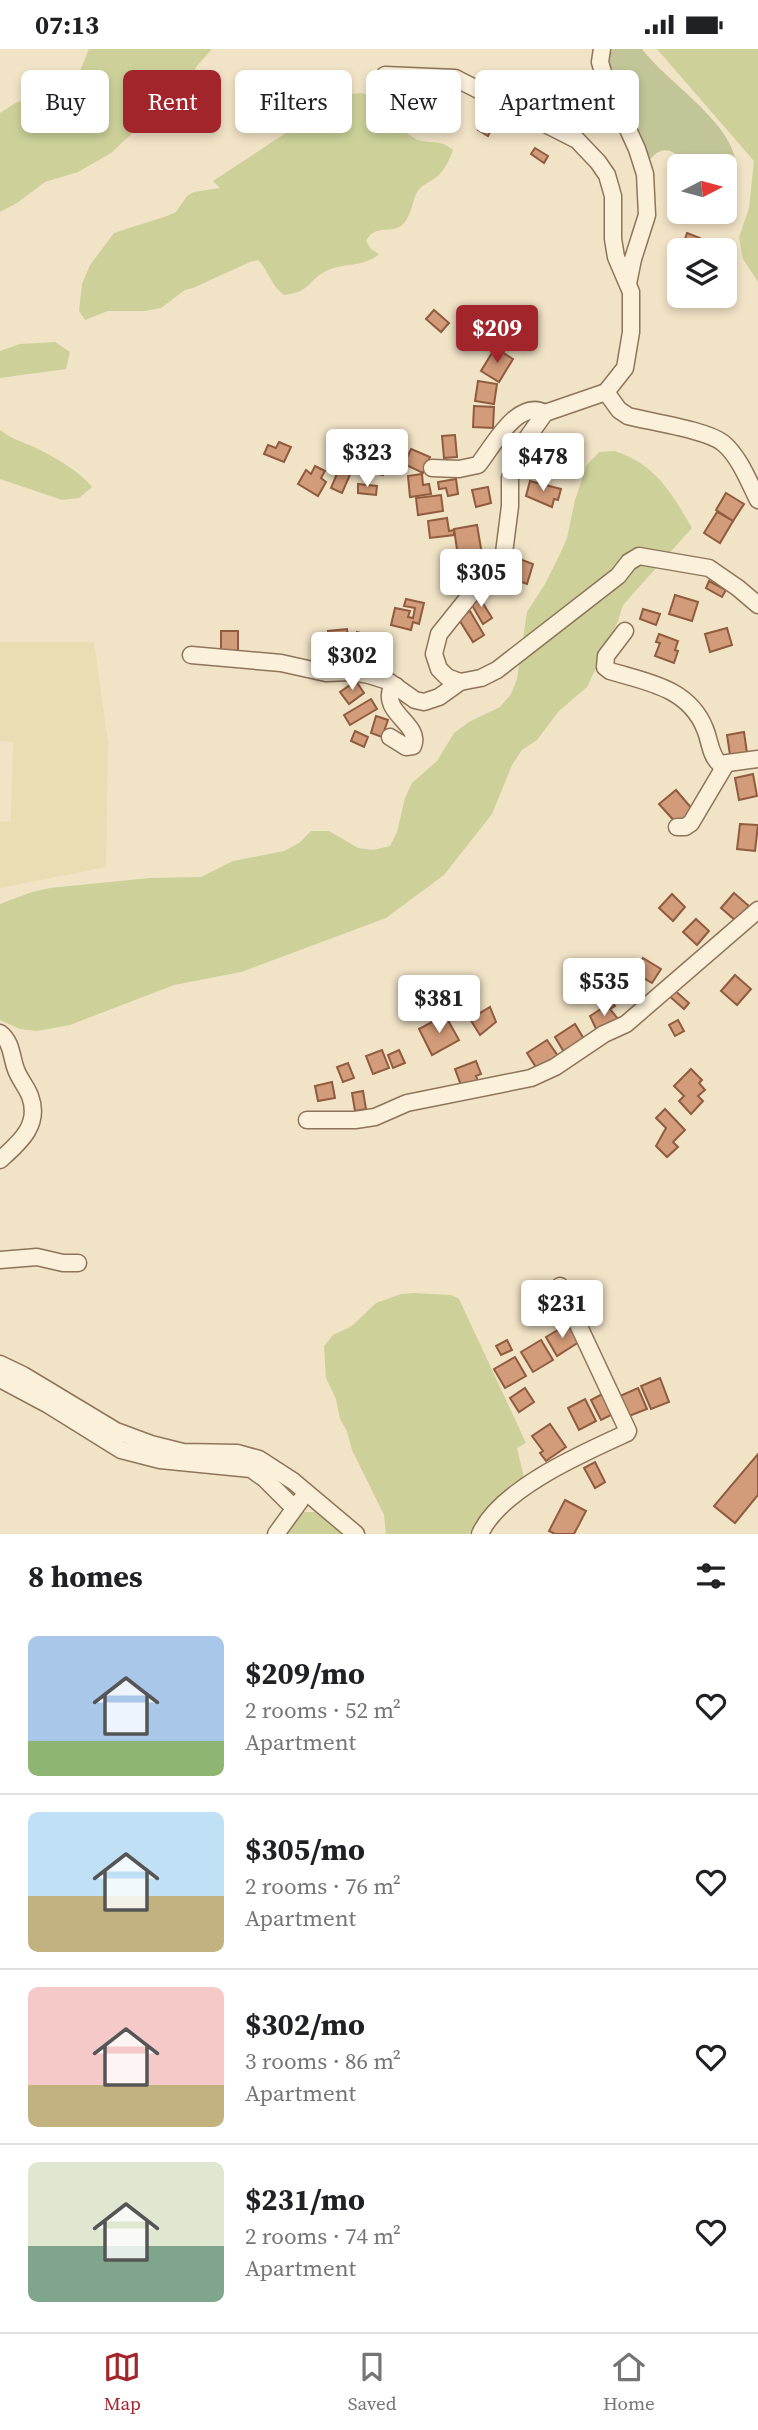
<!DOCTYPE html>
<html lang="en">
<head>
<meta charset="utf-8">
<style>
	body { margin:0; font-family:"Source Serif 4",serif; background:#f2f2f2; color:#202124; height:100vh; display:flex; flex-direction:column; font-size:26px; white-space:nowrap }
	* { box-sizing:border-box; margin:0 }
	p { font-size:23px; color:#757577 }
	.icon { flex:none; width:38px; height:38px; fill:none; stroke:currentColor; stroke-width:2; stroke-linecap:round; stroke-linejoin:round }
	.map { position:relative; height:1485px; overflow:hidden }
	.side { display:flex; flex-direction:column; background:#fff; flex:1 }
	.side>* { flex:none }
	.top-card { position:absolute; left:21px; top:21px; width:718px; height:63px; display:flex; gap:14px }
	.needle { width:46px; rotate:84deg }
	.controls { position:absolute; left:667px; top:105px; display:grid; gap:14px }
	.controls a { display:grid; place-items:center; width:70px; height:70px; border-radius:10px; background:#fff; box-shadow:0 4px 10px #0003; font-size:35px }
	.price { position:absolute; translate:-50% -60px; padding:0 16px; border-radius:7px; background:#fff; color:#222; font-size:23px; line-height:46px; filter:drop-shadow(0 2px 4px #0008) }
	.price::after { content:''; position:absolute; left:50%; top:42px; width:21px; height:16px; margin-left:-10px; background:inherit; clip-path:polygon(0 0,100% 0,50% 100%) }
	.price.current { background:#a2252b; color:#fff }
	ul { padding:0; list-style:none }
	li { display:flex; align-items:center; gap:21px; height:175px; padding:0 28px }
	li+li { border-top:2px solid #e0e0e0 }
	li span { display:grid; place-items:center; flex:none; width:196px; height:140px; border-radius:10px; color:#555 }
	li>.icon { margin-inline-start:auto }
	span .icon { width:84px; height:84px; fill:#fffc; stroke-width:1 }
	li b { font-size:30px }
	h2 { display:flex; justify-content:space-between; align-items:center; height:84px; padding:0 28px; font-size:30px }
	.pill { padding:0 24px; border-radius:10px; background:#fff; box-shadow:0 4px 10px #0003; font-size:24px; line-height:63px }
	.pill.current { background:#a2252b; color:#fff }
	.status { display:flex; justify-content:space-between; align-items:center; height:49px; padding:0 35px; background:#fff; direction:ltr }
	.status svg { height:19px; fill:currentColor }
	.tabs { display:flex; justify-content:space-around; align-items:center; height:98px; border-top:2px solid #e0e0e0; background:#fff; font-size:19px; color:#757577 }
	.tabs a { display:grid; justify-items:center; gap:4px }
	.tabs .current { color:#a2252b }
	.map>svg:first-child { display:block }
	.farmland { fill:#e8ddb3 }
	.green { fill:#cdd199 }
	.cemetery { fill:#c2c598 }
	.building { fill:#d29b79; stroke:#905b3e; stroke-width:2 }
	.lines { fill:none; stroke-linecap:round; stroke-linejoin:round }
	.minor-casing { stroke:#8f745a; stroke-width:19 }
	.minor { stroke:#fbf0da; stroke-width:16 }
</style>
</head>
<body>
<div class="status"><b>07:13</b><svg viewBox="0 0 49 12"><path d="M0 12V9h3v3zM5 12V6h3v6zM10 12V3h3v9zM15 12V0h3v12zM26 1h20v11H26zM47 4h2v5h-2z"/></svg></div>
<div class="map">
<svg width="758" height="1485" viewBox="0 0 758 1485">
	<rect width="100%" height="100%" fill="#f1e3c6"/>
	<!-- farmland -->
	<polygon class="farmland" points="0,593 94,593 108,694 106,818 0,839 0,773 11,772 13,693 0,692"/>
	<!-- green -->
	<g class="green">
		<polygon points="89,0 212,0 197,17 179,46 157,61 111,104 78,123 45,133 17,154 0,163 0,64 17,53 54,48 61,44 80,22"/>
		<polygon points="657,0 758,0 758,233 743,210 739,188 749,159 754,112"/>
		<path d="M361,44C396,51 389,75 416,90C429,96 439,89 453,101C450,109 446,119 439,126C433,132 422,135 417,143C412,153 412,165 404,174C393,187 376,173 366,192L371,200L379,205C363,219 344,213 326,222C307,232 311,243 284,246C271,237 269,222 258,211L250,213L193,239L185,241L161,259L145,262H108L85,271L79,262L82,235L90,216L114,184L167,167L176,163L187,147L194,143L220,139L213,132L286,84L297,69L325,48Z"/>
		<polygon points="55,293 70,303 66,320 0,329 0,302 20,295"/>
		<path d="M0,381C11,390 23,393 36,399C56,409 78,421 92,438L79,449L62,451L0,430Z"/>
		<path d="M615,402C656,416 671,443 692,479L623,556L618,572L587,638L559,662L537,691L522,701L512,716L492,765L444,826L386,869L241,923L174,936L70,976L37,982L20,980L0,971V855L32,843L50,839L150,829L201,828L233,812L284,802L299,794L311,782H329L358,799L373,801L390,797L397,783L405,749L412,734L437,712L454,684L469,673L500,658L511,645L517,630L527,563L545,535L560,505L567,489L575,451L587,416L599,403Z"/>
		<polygon points="414,1244 451,1246 459,1250 526,1394 517,1399 525,1433 495,1455 468,1485 386,1485 384,1466 352,1401 347,1382 340,1370 336,1350 326,1329 324,1297 333,1286 352,1277 376,1254 401,1245"/>
		<polygon points="303,1463 317,1463 345,1485 280,1485 292,1467"/>
	</g>
	<!-- cemetery -->
	<path class="cemetery" d="M613,0H642C667,33 726,69 735,109L725,118C717,117 706,119 697,117C680,114 668,86 648,113L604,11Z"/>
	<!-- building -->
	<g class="building">
		<polygon points="492,54 502,59 488,87 478,81"/>
		<polygon points="535,99 548,107 544,114 531,105"/>
		<polygon points="687,184 700,189 696,201 683,196"/>
		<polygon points="434,261 449,274 441,283 426,270"/>
		<polygon points="495,299 513,310 499,333 481,322"/>
		<polygon points="478,332 497,335 494,355 475,352"/>
		<polygon points="474,357 494,358 493,379 473,378"/>
		<polygon points="455,386 457,408 444,409 442,387"/>
		<polygon points="396,387 406,399 394,408 384,396"/>
		<polygon points="279,393 291,398 284,413 264,405 268,396 276,399"/>
		<polygon points="411,400 430,408 423,424 404,415"/>
		<polygon points="351,401 356,403 349,420 352,421 342,444 331,439 339,420 342,422"/>
		<polygon points="368,408 386,412 383,426 365,422"/>
		<polygon points="315,417 325,422 321,429 326,433 318,447 298,435 306,421 311,425"/>
		<polygon points="422,425 423,436 429,435 431,445 410,448 408,427"/>
		<polygon points="456,430 458,445 448,447 446,439 439,440 438,433"/>
		<polygon points="530,432 561,440 558,451 554,450 552,458 526,447"/>
		<polygon points="358,435 377,437 376,446 358,444"/>
		<polygon points="488,438 491,454 476,458 472,441"/>
		<polygon points="726,444 744,455 733,472 716,461"/>
		<polygon points="441,446 443,462 418,466 416,449"/>
		<polygon points="717,463 733,472 720,494 704,484"/>
		<polygon points="447,469 449,482 454,481 454,486 430,489 428,472"/>
		<polygon points="477,476 484,517 460,521 454,480"/>
		<polygon points="509,506 533,515 527,535 503,526"/>
		<polygon points="709,532 726,541 722,548 706,539"/>
		<polygon points="478,546 492,569 483,575 469,551"/>
		<polygon points="675,546 698,553 692,572 669,565"/>
		<polygon points="406,550 424,554 419,575 413,573 411,581 391,576 395,559 410,562 408,568 413,569 415,559 404,557"/>
		<polygon points="643,560 660,565 656,576 640,570"/>
		<polygon points="470,562 484,586 473,593 458,569"/>
		<polygon points="727,579 732,596 710,603 705,585"/>
		<polygon points="347,580 349,598 330,599 328,582"/>
		<rect x="221" y="582" width="17" height="24"/>
		<polygon points="357,583 374,588 368,607 351,601"/>
		<polygon points="659,585 678,592 675,601 678,602 674,614 655,607 660,594 656,593"/>
		<polygon points="329,602 343,604 341,615 332,614 331,621 313,618 315,604 328,606"/>
		<polygon points="356,632 364,644 349,655 340,643"/>
		<polygon points="371,650 377,660 350,676 344,666"/>
		<polygon points="376,667 388,671 382,688 371,684"/>
		<polygon points="355,682 368,688 364,698 351,692"/>
		<polygon points="744,683 747,704 730,706 727,686"/>
		<polygon points="753,725 757,747 739,751 735,729"/>
		<polygon points="676,741 693,761 677,775 659,755"/>
		<polygon points="740,775 758,776 755,802 737,800"/>
		<polygon points="734,844 749,857 736,872 721,859"/>
		<polygon points="672,845 685,858 673,872 659,859"/>
		<polygon points="696,870 709,882 697,896 683,883"/>
		<polygon points="643,909 661,920 652,934 635,924"/>
		<polygon points="735,926 751,940 737,956 721,942"/>
		<polygon points="673,940 689,954 684,960 668,946"/>
		<polygon points="612,953 615,957 610,960 618,970 598,984 590,967"/>
		<polygon points="490,958 496,973 480,986 470,970"/>
		<polygon points="445,966 459,991 432,1006 419,980"/>
		<polygon points="678,971 684,982 675,987 669,976"/>
		<polygon points="575,975 584,990 564,1003 555,988"/>
		<polygon points="547,991 558,1007 537,1020 527,1004"/>
		<polygon points="382,1001 389,1019 373,1025 366,1007"/>
		<polygon points="399,1001 405,1014 393,1019 388,1006"/>
		<polygon points="476,1012 481,1025 476,1027 478,1032 462,1039 455,1020"/>
		<polygon points="348,1014 354,1029 343,1033 337,1018"/>
		<polygon points="691,1020 702,1031 699,1034 705,1041 698,1047 703,1052 691,1065 679,1052 684,1047 674,1037"/>
		<polygon points="332,1033 335,1049 318,1052 315,1037"/>
		<polygon points="363,1042 366,1060 355,1062 352,1044"/>
		<polygon points="665,1060 685,1081 673,1093 678,1098 667,1108 656,1097 666,1079 656,1069"/>
		<polygon points="568,1275 579,1293 557,1307 546,1288"/>
		<polygon points="507,1291 512,1301 501,1306 496,1297"/>
		<polygon points="541,1291 553,1311 533,1323 521,1303"/>
		<polygon points="515,1308 526,1327 505,1339 494,1320"/>
		<polygon points="660,1329 669,1353 651,1360 641,1337"/>
		<polygon points="525,1339 534,1353 519,1363 510,1349"/>
		<polygon points="638,1339 647,1360 629,1367 620,1347"/>
		<polygon points="606,1343 617,1363 601,1371 591,1351"/>
		<polygon points="585,1350 596,1372 579,1381 568,1359"/>
		<polygon points="550,1375 566,1398 546,1412 540,1404 543,1402 532,1387"/>
		<polygon points="758,1405 758,1446 735,1474 714,1457"/>
		<polygon points="595,1413 605,1433 595,1439 584,1419"/>
		<polygon points="565,1451 586,1462 574,1485 555,1485 549,1482"/>
	</g>
	<g class="lines">
		<defs>
			<g id="minor">
				<polyline points="602,0 600,13 605,30 637,100 645,125 647,166 633,210 628,235"/>
				<polyline points="385,26 455,29 577,91 598,113 607,126 613,147 613,190 616,208 631,243 631,283 625,319 606,343 545,364 522,396 510,429 510,457 504,504 439,585 434,605 439,620 447,628 460,633 481,629 497,621 618,527 629,513 639,507 709,519 738,539 758,556"/>
				<path d="M606,343L619,361L628,367C651,373 707,381 723,394C739,407 749,433 758,451"/>
				<path d="M432,419L459,420L478,416C492,399 517,349 545,364"/>
				<path d="M625,582L606,607L605,618L610,622C647,633 689,639 705,680C710,691 710,707 720,715L758,710"/>
				<polyline points="191,606 281,614 326,624 351,623 369,626 388,632 415,651 424,653 439,648 460,633"/>
				<path d="M390,688L406,698L413,697C422,675 380,664 392,638L396,637"/>
				<polyline points="677,778 685,778 691,774 726,715"/>
				<path d="M0,984C13,994 11,1010 17,1023C21,1032 27,1039 30,1047C41,1076 19,1094 0,1111"/>
				<polyline points="307,1071 355,1071 375,1068 407,1054 531,1029 555,1018 604,985 626,975 758,861"/>
				<polyline points="0,1211 37,1208 63,1214 78,1214"/>
				<polyline points="0,1315 23,1326 116,1382 151,1395 183,1403 237,1404 259,1410 293,1432 356,1485"/>
				<polyline points="0,1330 47,1355 121,1401 160,1411 251,1420 265,1430 293,1458"/>
				<polyline points="276,1485 300,1452"/>
				<path d="M480,1485C500,1440 583,1404 627,1384L628,1382L560,1237"/>
			</g>
		</defs>
		<!-- minor casing -->
		<use href="#minor" class="minor-casing"/>
		<!-- minor -->
		<use href="#minor" class="minor"/>
	</g>
</svg>
<div class="controls">
<a><svg class="needle" viewBox="-14 -14 28 28"><path d="M0-13l5 13h-10z" fill="#e53935"/><path d="M0 13l5-13h-10z" fill="#757577"/></svg></a>
<a><svg class="icon" aria-label="layers" viewBox="0 0 24 24"><path d="M12 4l9 5-9 5-9-5zM3 14l9 5 9-5"/></svg></a>
</div>
<b class="price current" style="left:497px;top:316px">$209</b>
<b class="price" style="left:367px;top:440px">$323</b>
<b class="price" style="left:543px;top:444px">$478</b>
<b class="price" style="left:481px;top:560px">$305</b>
<b class="price" style="left:352px;top:643px">$302</b>
<b class="price" style="left:604px;top:969px">$535</b>
<b class="price" style="left:439px;top:986px">$381</b>
<b class="price" style="left:562px;top:1291px">$231</b>
<div class="top-card">
<a class="pill">Buy</a>
<a class="pill current">Rent</a>
<a class="pill">Filters</a>
<a class="pill">New</a>
<a class="pill">Apartment</a>
</div>
</div>
<section class="side">
<h2>8 homes<svg class="icon" aria-label="filters" viewBox="0 0 24 24"><path d="M4 7h16M4 17h16"/><circle cx="9" cy="7" r="2"/><circle cx="15" cy="17" r="2"/></svg></h2>
<ul>
<li><span style="background:linear-gradient(#a9c7e8 75%,#8fb573 0)"><svg class="icon" aria-label="home" viewBox="0 0 24 24"><path d="M3 11l9-7 9 7M6 9v11h12V9"/></svg></span><div><b>$209/mo</b><p>2 rooms · 52 m²</p><p>Apartment</p></div><svg class="icon" aria-label="heart" viewBox="0 0 24 24"><path d="M12 20l-8-8c-3-5 5-10 8-4 3-6 11-1 8 4z"/></svg></li>
<li><span style="background:linear-gradient(#bfe0f5 60%,#c2b280 0)"><svg class="icon" aria-label="home" viewBox="0 0 24 24"><path d="M3 11l9-7 9 7M6 9v11h12V9"/></svg></span><div><b>$305/mo</b><p>2 rooms · 76 m²</p><p>Apartment</p></div><svg class="icon" aria-label="heart" viewBox="0 0 24 24"><path d="M12 20l-8-8c-3-5 5-10 8-4 3-6 11-1 8 4z"/></svg></li>
<li><span style="background:linear-gradient(#f6c9c9 70%,#c2b280 0)"><svg class="icon" aria-label="home" viewBox="0 0 24 24"><path d="M3 11l9-7 9 7M6 9v11h12V9"/></svg></span><div><b>$302/mo</b><p>3 rooms · 86 m²</p><p>Apartment</p></div><svg class="icon" aria-label="heart" viewBox="0 0 24 24"><path d="M12 20l-8-8c-3-5 5-10 8-4 3-6 11-1 8 4z"/></svg></li>
<li><span style="background:linear-gradient(#dfe7d0 60%,#7fa58c 0)"><svg class="icon" aria-label="home" viewBox="0 0 24 24"><path d="M3 11l9-7 9 7M6 9v11h12V9"/></svg></span><div><b>$231/mo</b><p>2 rooms · 74 m²</p><p>Apartment</p></div><svg class="icon" aria-label="heart" viewBox="0 0 24 24"><path d="M12 20l-8-8c-3-5 5-10 8-4 3-6 11-1 8 4z"/></svg></li>
</ul>
</section>
<nav class="tabs">
<a class="current"><svg class="icon" aria-label="map" viewBox="0 0 24 24"><path d="M3 6l6-2 6 2 6-2v14l-6 2-6-2-6 2zM9 4v14M15 6v14"/></svg>Map</a>
<a><svg class="icon" aria-label="saved" viewBox="0 0 24 24"><path d="M7 4h10v16l-5-4-5 4z"/></svg>Saved</a>
<a><svg class="icon" aria-label="home" viewBox="0 0 24 24"><path d="M3 11l9-7 9 7M6 9v11h12V9"/></svg>Home</a>
</nav>
</body>
</html>
